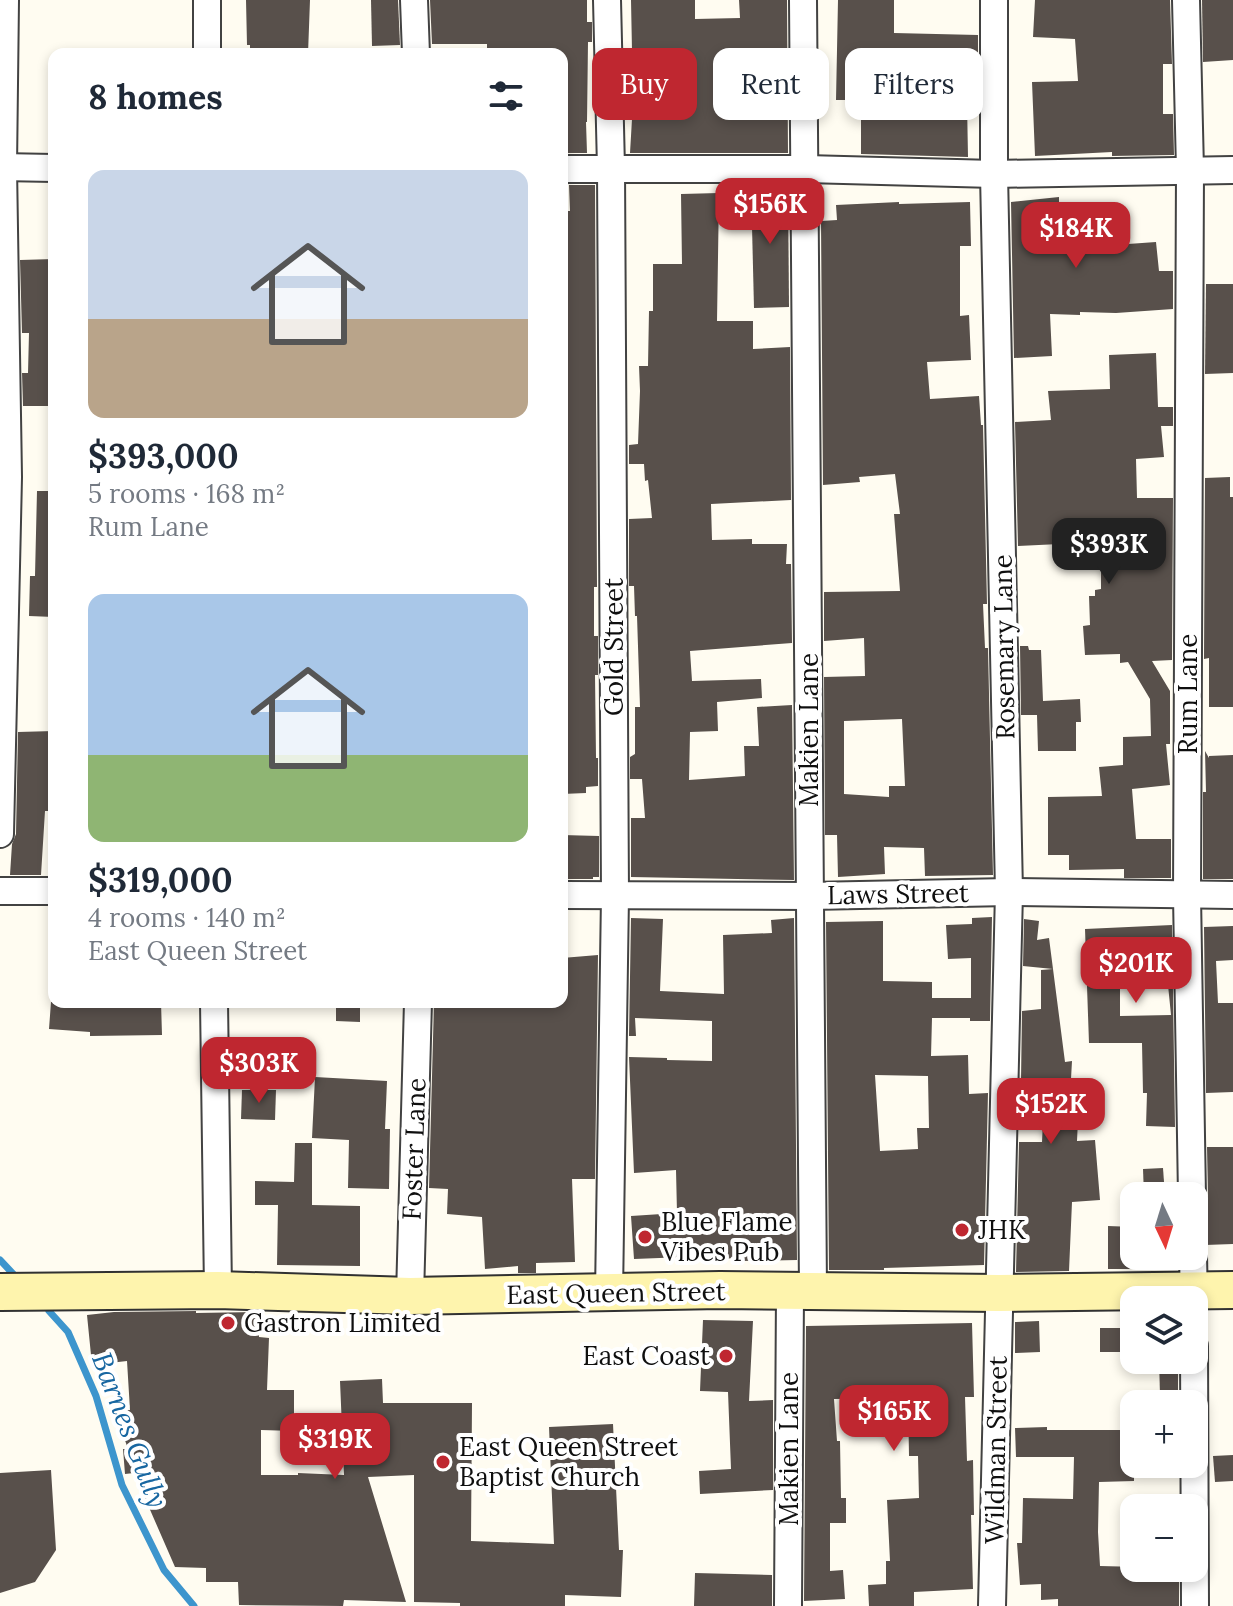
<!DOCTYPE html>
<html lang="en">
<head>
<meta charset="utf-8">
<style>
	body { margin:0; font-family:Lora,serif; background:#f6f6f7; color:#1f2937; height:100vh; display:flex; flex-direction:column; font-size:30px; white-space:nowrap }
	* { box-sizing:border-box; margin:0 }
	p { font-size:26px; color:#747a83 }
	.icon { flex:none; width:44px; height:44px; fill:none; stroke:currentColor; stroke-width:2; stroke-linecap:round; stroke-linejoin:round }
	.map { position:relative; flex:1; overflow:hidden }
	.panel { position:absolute; left:48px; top:48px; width:520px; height:960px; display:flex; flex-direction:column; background:#fff; border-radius:16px; box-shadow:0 4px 12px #0003 }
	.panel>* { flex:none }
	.top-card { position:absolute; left:592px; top:48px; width:520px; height:72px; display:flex; gap:16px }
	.needle { width:52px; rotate:176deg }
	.tools { position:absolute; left:1120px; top:1182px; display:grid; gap:16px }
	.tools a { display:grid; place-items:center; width:88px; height:88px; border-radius:16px; background:#fff; box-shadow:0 4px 12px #0003; font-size:40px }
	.price { position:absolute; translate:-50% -68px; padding:0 18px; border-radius:16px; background:#bf2730; color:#fff; font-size:26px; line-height:52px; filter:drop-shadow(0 2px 4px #0008) }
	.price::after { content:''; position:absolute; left:50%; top:48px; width:24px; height:18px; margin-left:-12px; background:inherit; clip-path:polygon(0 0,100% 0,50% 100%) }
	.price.selected { background:#222; color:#fff }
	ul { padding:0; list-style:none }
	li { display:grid; align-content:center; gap:16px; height:424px; padding:0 40px }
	li span { display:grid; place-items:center; height:248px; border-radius:16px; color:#555 }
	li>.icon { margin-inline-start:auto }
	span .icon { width:144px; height:144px; fill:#fffc; stroke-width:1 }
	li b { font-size:34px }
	h2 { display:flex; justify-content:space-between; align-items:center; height:96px; padding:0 40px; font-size:34px }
	.pill { padding:0 28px; border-radius:16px; background:#fff; box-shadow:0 4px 12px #0003; font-size:28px; line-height:72px }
	.pill.selected { background:#bf2730; color:#fff }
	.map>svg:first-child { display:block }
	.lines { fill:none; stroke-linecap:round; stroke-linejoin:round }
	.stream { stroke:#3d95cd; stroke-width:7 }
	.building { fill:#58504b; fill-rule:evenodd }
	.minor-casing { stroke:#424242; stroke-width:30 }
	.secondary-casing { stroke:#313131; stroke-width:40 }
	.minor { stroke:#fff; stroke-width:26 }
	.secondary { stroke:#fef4ad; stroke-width:36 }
	.poi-dot { fill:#bf2730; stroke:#fff; stroke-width:3 }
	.labels { text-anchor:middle; stroke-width:8; stroke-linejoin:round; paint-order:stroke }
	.street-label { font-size:26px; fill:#0f0f0f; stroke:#fff }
	.poi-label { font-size:26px; fill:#0f0f0f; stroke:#fff; text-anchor:start }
	.water-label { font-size:28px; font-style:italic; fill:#1867a1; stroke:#fff }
</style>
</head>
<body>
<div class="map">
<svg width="1233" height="1606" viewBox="0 0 1233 1606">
	<rect width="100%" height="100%" fill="#fffcf1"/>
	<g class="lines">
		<!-- stream -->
		<g class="stream">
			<polyline points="0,1260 17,1278"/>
			<polyline points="49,1311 68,1332 96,1396 122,1485 164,1570 194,1606"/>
		</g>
	</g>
	<!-- building -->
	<g class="building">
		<polygon points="246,0 310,0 308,54 250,54 250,45 247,45"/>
		<polygon points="371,0 398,0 400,45 372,46"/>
		<polygon points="430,0 587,0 587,22 592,22 592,42 588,42 587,122 586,122 587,153 562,153 562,54 487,54 487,44 432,44"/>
		<polygon points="631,0 695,0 695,19 740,18 739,0 787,0 788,153 630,153 633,102"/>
		<polygon points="838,0 894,0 894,33 978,35 978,102 967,102 968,157 861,154 861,100 836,100"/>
		<polygon points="1035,0 1170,0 1172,64 1163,64 1163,114 1173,114 1174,155 1112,156 1112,152 1035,156 1032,82 1078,81 1075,39 1033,37"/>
		<polygon points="1202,0 1233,0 1233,60 1203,62"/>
		<polygon points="569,185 595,185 597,587 594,587 594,636 598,636 598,675 595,675 596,758 598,758 598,786 586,787 586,793 562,794 562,708 567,708 564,650 562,650 562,211 570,211"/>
		<polygon points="751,185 788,185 789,307 754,308"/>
		<polygon points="719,193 717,321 753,321 753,349 790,347 791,500 711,504 712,540 752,539 752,544 787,544 786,564 791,564 792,643 690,651 692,681 761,679 762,698 717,702 718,731 690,732 689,780 745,776 744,746 759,746 757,707 792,705 794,880 631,877 631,818 645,818 642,779 630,779 630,757 635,754 635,707 640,707 637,616 635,616 634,586 629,586 629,519 652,518 648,480 645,481 644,464 629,464 629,445 638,444 640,391 639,366 648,366 649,311 653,311 653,264 682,264 681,194"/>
		<polygon points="1059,197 1059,204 1115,205 1114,245 1156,242 1159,271 1173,271 1173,309 1116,313 1080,312 1080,315 1050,314 1052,356 1014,358 1011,202"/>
		<path d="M899,202V204L970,202L971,246H960V316L969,315L971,360L927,362L930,399L979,396L981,425H983L987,604H983L985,648H988L993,875L925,876L924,848L884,847L885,874L838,877L837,835H825L824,677L865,676L864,638L824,641V592L900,591L894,514H900L895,474L859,477L860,482L823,485L821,221L837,220L836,205ZM902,719L905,786H889V797L844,794V721Z"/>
		<polygon points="54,259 54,406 23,406 22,373 28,373 29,333 22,333 20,260"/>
		<polygon points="1206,284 1233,284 1233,373 1205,374"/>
		<polygon points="1156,353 1158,407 1173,407 1173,426 1161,426 1164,457 1136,459 1137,498 1173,498 1172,660 1152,661 1170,691 1170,744 1166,744 1170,785 1132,789 1136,839 1171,839 1171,878 1124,878 1124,869 1069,870 1069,855 1048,855 1048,797 1102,796 1099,767 1123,765 1123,737 1151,736 1150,699 1128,662 1120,663 1120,654 1085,655 1083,626 1090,625 1089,596 1095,596 1095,590 1101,589 1101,542 1018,546 1015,422 1051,420 1048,391 1110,389 1109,355"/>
		<polygon points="1230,477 1230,497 1233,497 1233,707 1209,707 1209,658 1204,659 1205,478"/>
		<polygon points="37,491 54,491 54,617 29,616 30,576 35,576"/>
		<polygon points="1020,646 1028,646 1029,650 1041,650 1043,701 1080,699 1081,722 1076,722 1076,751 1038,751 1037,715 1021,715"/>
		<polygon points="54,731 52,811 45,811 41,875 10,875 12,844 16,834 18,732"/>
		<polygon points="1205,751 1209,758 1209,756 1233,755 1233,879 1203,879 1203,792 1206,792"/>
		<polygon points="562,835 599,836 599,877 593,877 593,879 562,879"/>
		<path d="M992,917L990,1021H970V1018H932L931,1056L968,1055L969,1094L988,1093L984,1265L884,1268V1270H829L826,922L883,921V981L932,982V998H971V958L948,959L946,925L972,924V918ZM875,1075L928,1076L929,1128H917L918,1149L880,1151Z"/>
		<polygon points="631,918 663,919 660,991 724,994 723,935 772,933 771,920 794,918 797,1260 743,1261 743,1257 724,1259 723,1246 685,1247 685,1257 634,1259 631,1216 677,1213 676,1170 634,1173 629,1057 667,1058 667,1060 712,1061 712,1021 635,1018 636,1036 629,1036"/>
		<polygon points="1024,919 1039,921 1037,940 1049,938 1053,969 1023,966"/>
		<path d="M1172,925L1175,1127L1146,1126L1147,1093H1143L1142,1043H1089L1085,929ZM1167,975L1171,1015L1120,1016V977Z"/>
		<polygon points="1233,926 1233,960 1216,961 1218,1003 1233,1003 1233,1092 1206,1093 1204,927"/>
		<polygon points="598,955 595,1179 572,1179 575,1262 536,1263 536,1273 518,1273 518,1266 485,1269 482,1217 447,1214 448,1189 429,1188 434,1002 562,1002 562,958"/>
		<polygon points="1053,969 1065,1062 1072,1061 1070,1097 1079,1098 1077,1141 1095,1140 1100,1200 1072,1202 1069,1271 1016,1272 1019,1142 1042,1142 1045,1081 1021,1081 1022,1011 1041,1009 1041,970"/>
		<polygon points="51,1002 161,1002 162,1035 90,1036 90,1032 49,1029"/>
		<polygon points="336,1002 360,1002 360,1022 336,1021"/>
		<polygon points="315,1077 387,1081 385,1129 390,1129 389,1189 348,1188 349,1140 312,1138"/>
		<polygon points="242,1090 276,1090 275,1120 241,1119"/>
		<polygon points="295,1143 312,1143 312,1205 360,1206 360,1266 277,1265 278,1205 255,1205 255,1181 294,1182"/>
		<polygon points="1207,1147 1233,1147 1233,1244 1205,1245 1204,1206 1208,1196"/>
		<polygon points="1163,1168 1165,1196 1144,1196 1143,1169"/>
		<polygon points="1108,1226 1134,1227 1134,1269 1108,1269"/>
		<polygon points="196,1311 196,1313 258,1312 259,1337 269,1338 267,1390 294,1390 294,1431 261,1430 261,1475 298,1475 298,1473 344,1475 340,1381 382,1379 383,1403 472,1403 471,1541 554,1544 549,1427 613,1424 619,1550 623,1550 621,1597 565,1595 565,1606 460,1606 460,1603 414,1602 414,1475 368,1477 406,1602 344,1600 343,1606 239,1605 238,1582 206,1582 206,1568 175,1567 134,1473 125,1474 123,1449 128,1449 115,1411 130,1410 127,1361 92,1365 87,1315 114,1312"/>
		<polygon points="703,1320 753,1321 749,1401 773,1400 773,1490 700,1494 699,1471 731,1469 728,1392 700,1391"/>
		<polygon points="1039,1321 1040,1352 1015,1353 1015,1322"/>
		<polygon points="972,1323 974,1397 965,1397 967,1461 973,1460 974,1515 971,1515 973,1589 914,1592 914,1606 869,1606 868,1585 886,1584 886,1561 890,1561 887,1500 919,1498 918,1456 909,1456 908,1398 834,1399 837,1441 840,1441 841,1498 846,1498 846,1523 830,1523 830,1571 843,1570 845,1599 804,1601 806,1326"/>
		<rect x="1100" y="1328" width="34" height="24"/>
		<polygon points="1159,1360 1178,1360 1178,1395 1160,1395"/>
		<polygon points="1047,1427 1047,1430 1134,1430 1134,1481 1099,1482 1098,1532 1100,1566 1179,1568 1179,1606 1058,1606 1058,1599 1041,1600 1041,1584 1020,1585 1017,1543 1022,1543 1023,1498 1073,1499 1074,1457 1016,1457 1015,1428"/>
		<polygon points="1233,1455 1233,1481 1215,1482 1213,1456"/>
		<polygon points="51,1470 56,1550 35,1582 0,1593 0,1473"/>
		<polygon points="695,1573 772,1575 772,1606 694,1606"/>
	</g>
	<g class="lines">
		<defs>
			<g id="minor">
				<polyline points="207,0 207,54"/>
				<polyline points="414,0 416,54"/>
				<polyline points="607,0 611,168 615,896 609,1294"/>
				<polyline points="803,0 813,1291"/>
				<polyline points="1186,0 1190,170 1187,895 1192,1196"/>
				<polyline points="0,167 54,168"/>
				<polyline points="562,169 806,169 994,174 1233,170"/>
				<polyline points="0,834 8,477 3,167 5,0"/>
				<polyline points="0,891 54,891"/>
				<polyline points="562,895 810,896 1009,892 1233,895"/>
				<polyline points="214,1002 218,1290"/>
				<polyline points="1193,1256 1194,1300"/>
				<polyline points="410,1296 418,1002"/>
				<polyline points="1194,1346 1195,1606"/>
				<polyline points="788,1606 790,1292"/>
				<polyline points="992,1606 1009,892 994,174 994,0"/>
			</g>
			<polyline id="secondary" points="0,1292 218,1290 410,1296 720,1290 999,1293 1233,1290"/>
		</defs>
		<!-- minor casing -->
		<use href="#minor" class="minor-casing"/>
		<!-- secondary casing -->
		<use href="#secondary" class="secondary-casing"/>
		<!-- minor -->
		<use href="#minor" class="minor"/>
		<!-- secondary -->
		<use href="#secondary" class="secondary"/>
	</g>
	<!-- markers -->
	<g class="poi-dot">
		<circle cx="962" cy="1230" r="8"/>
		<circle cx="645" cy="1237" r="8"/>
		<circle cx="228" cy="1323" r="8"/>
		<circle cx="726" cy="1356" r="8"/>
		<circle cx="443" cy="1462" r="8"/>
	</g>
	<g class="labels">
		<!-- street labels -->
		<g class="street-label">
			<text transform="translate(614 647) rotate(-90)" y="9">Gold Street</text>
			<text transform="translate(1004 647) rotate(-91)" y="9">Rosemary Lane</text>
			<text transform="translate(1188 694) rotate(-90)" y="9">Rum Lane</text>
			<text transform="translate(809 730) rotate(-90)" y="9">Makien Lane</text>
			<text transform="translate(898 894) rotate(-1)" y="9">Laws Street</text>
			<text transform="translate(414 1149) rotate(-88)" y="9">Foster Lane</text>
			<text transform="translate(616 1293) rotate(-1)" y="9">East Queen Street</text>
			<text transform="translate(789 1449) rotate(-90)" y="9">Makien Lane</text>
			<text transform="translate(996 1450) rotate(-89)" y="9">Wildman Street</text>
		</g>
		<!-- poi labels -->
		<g class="poi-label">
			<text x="661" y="1231">Blue Flame<tspan x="661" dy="30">Vibes Pub</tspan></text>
			<text x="978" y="1239">JHK</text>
			<text x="244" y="1332">Gastron Limited</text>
			<text x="710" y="1365" text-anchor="end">East Coast</text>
			<text x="459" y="1456">East Queen Street<tspan x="459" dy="30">Baptist Church</tspan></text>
		</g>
		<!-- water labels -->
		<g class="water-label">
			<text transform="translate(130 1430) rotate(69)" y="10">Barnes Gully</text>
		</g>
	</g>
</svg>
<div class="tools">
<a><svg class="needle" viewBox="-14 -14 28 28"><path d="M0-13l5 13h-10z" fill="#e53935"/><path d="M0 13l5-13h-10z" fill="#747a83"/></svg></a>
<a><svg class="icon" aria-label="layers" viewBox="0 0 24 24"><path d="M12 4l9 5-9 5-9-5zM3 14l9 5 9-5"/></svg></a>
<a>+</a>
<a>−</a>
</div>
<b class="price" style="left:770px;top:246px">$156K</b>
<b class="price" style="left:1076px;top:270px">$184K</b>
<b class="price selected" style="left:1109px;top:586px">$393K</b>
<b class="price" style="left:1136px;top:1005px">$201K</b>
<b class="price" style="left:259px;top:1105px">$303K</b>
<b class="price" style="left:1051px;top:1146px">$152K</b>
<b class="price" style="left:894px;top:1453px">$165K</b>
<b class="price" style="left:335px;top:1481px">$319K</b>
<div class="top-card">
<a class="pill selected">Buy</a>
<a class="pill">Rent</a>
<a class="pill">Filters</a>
</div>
<section class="panel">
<h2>8 homes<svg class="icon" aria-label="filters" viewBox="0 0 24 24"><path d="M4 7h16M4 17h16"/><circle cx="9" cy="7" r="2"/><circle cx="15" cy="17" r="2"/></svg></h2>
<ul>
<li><span style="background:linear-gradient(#c9d6e8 60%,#b9a48a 0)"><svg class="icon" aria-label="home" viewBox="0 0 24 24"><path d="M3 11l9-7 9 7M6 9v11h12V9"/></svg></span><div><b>$393,000</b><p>5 rooms · 168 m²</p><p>Rum Lane</p></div></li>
<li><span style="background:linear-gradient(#a9c7e8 65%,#8fb573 0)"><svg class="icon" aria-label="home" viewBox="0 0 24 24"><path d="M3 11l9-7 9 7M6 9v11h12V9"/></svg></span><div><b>$319,000</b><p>4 rooms · 140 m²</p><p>East Queen Street</p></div></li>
</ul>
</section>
</div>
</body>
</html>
